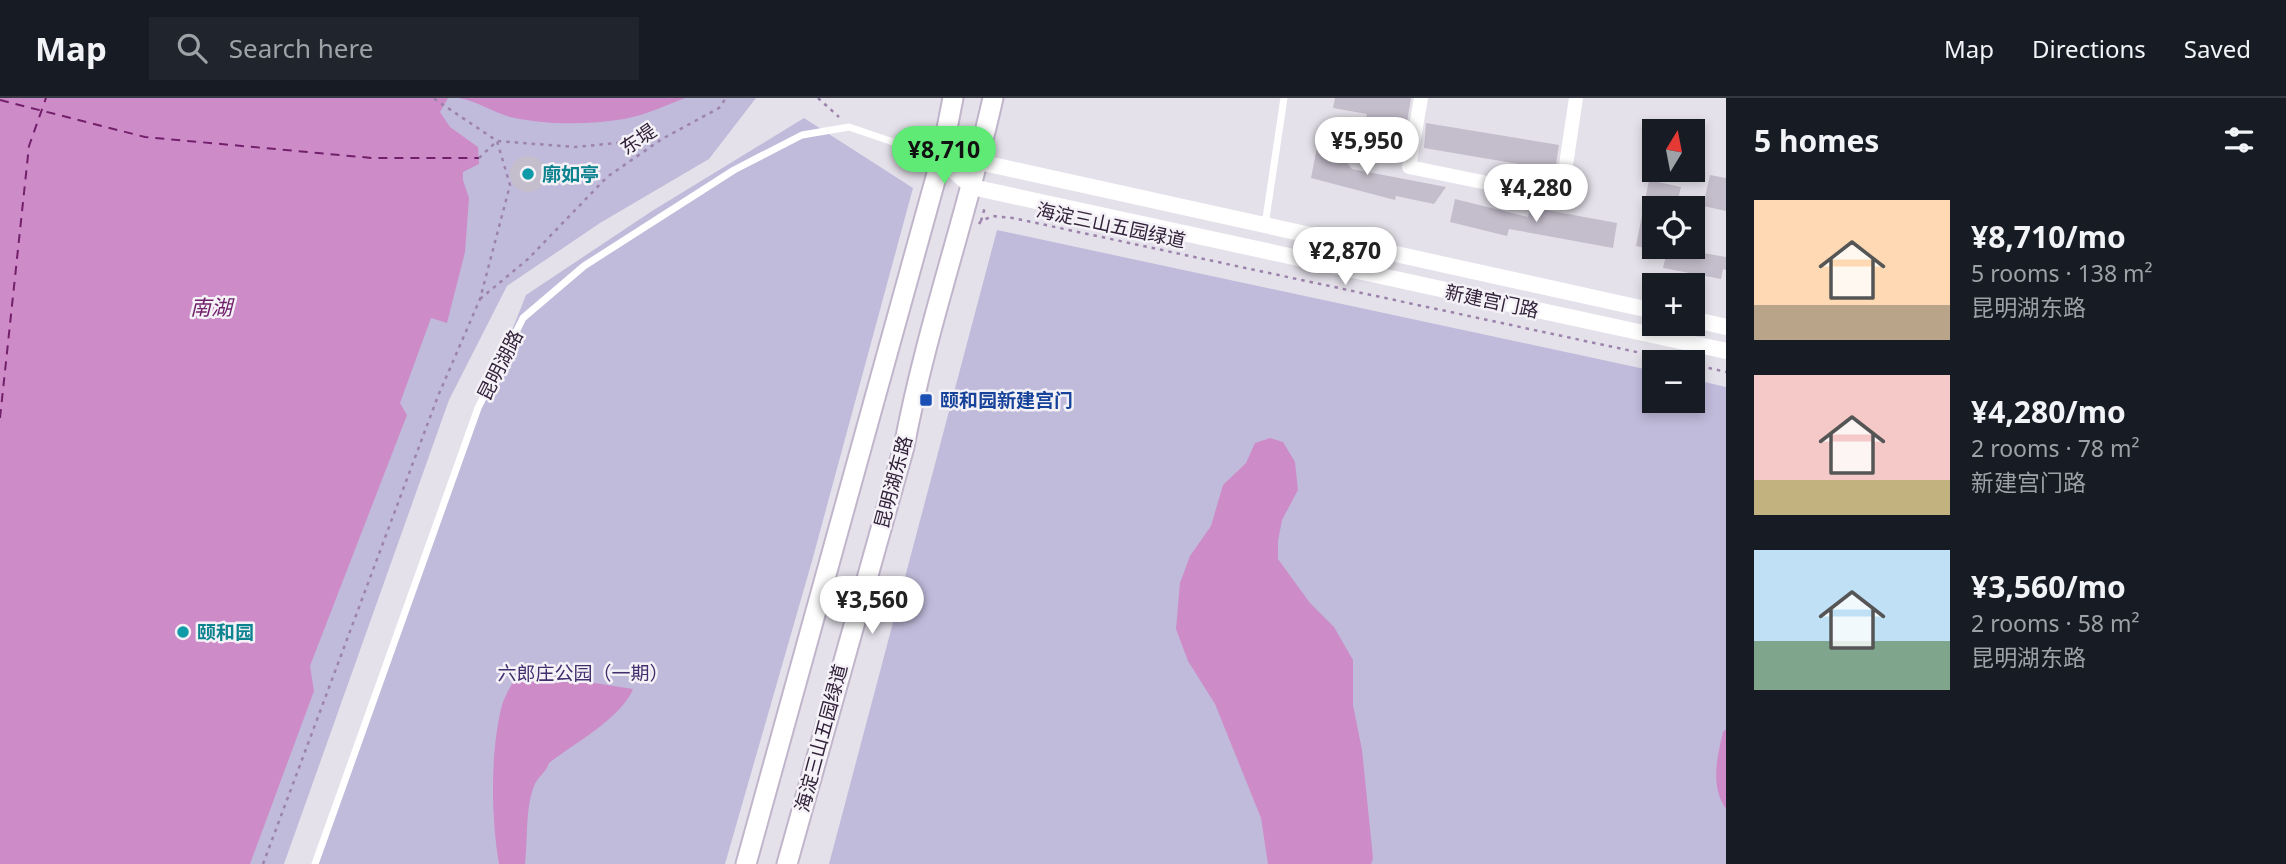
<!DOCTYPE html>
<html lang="en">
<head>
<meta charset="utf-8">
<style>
	body { margin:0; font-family:"Noto Sans","Noto Sans SC",sans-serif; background:#20242c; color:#f1f3f6; height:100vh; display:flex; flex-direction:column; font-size:26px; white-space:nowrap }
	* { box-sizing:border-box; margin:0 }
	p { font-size:23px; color:#9ea1a6 }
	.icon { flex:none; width:38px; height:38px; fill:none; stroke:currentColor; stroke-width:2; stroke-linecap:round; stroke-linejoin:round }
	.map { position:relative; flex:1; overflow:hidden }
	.sheet { display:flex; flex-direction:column; background:#171b24; width:560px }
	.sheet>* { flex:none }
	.needle { width:46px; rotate:10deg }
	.buttons { position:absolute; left:1642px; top:21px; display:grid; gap:14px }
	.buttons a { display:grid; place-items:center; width:63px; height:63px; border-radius:0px; background:#171b24; box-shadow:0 4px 10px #0003; font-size:35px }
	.price { position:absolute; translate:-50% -60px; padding:0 16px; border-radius:24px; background:#fff; color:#222; font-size:23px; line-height:46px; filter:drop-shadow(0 2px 4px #0008) }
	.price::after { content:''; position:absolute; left:50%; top:42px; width:21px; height:16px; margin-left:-10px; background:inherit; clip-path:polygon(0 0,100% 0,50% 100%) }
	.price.on { background:#5fea76; color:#111 }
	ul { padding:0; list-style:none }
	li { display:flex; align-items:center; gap:21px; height:175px; padding:0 28px }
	li span { display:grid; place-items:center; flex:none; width:196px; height:140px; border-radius:0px; color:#555 }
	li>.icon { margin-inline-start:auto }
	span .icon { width:84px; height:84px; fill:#fffc; stroke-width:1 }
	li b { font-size:30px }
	h2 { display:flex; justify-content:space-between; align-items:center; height:84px; padding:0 28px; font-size:30px }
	header { display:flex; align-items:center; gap:42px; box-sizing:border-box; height:98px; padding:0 35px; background:#171b24; border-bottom:2px solid #363941 }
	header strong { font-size:33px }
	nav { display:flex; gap:38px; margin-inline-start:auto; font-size:24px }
	.search { width:490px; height:63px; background:#20242c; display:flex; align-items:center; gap:18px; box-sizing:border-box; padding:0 24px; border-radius:0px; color:#9ea1a6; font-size:26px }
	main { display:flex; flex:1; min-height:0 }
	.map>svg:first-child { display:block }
	.green { fill:#c1bbdb }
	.water { fill:#cd8bc8 }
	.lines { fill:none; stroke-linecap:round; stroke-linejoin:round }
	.ferry { stroke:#72206b; stroke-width:2; stroke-dasharray:9 7; stroke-linecap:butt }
	.building { fill:#c4bdcb }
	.secondary-casing { stroke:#c0b5ca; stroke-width:23 }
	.path { stroke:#9c83ac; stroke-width:2.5; stroke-dasharray:3.5 5; stroke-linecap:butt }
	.service { stroke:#fff; stroke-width:7 }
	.minor { stroke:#fff; stroke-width:14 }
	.tertiary { stroke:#fff; stroke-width:16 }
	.secondary { stroke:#fff; stroke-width:19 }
	.culture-dot { fill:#0f9aa8; stroke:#f4f1f7; stroke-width:2.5 }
	.transit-dot { fill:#1a4fb4; stroke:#f4f1f7; stroke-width:2.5 }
	.labels { text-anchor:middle; stroke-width:5; stroke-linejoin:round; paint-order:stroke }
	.street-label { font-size:19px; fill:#32223a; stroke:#f4f1f7 }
	.culture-label { font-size:19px; font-weight:bold; fill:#0d838f; stroke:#f4f1f7; text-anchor:start }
	.transit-label { font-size:19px; font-weight:bold; fill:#164399; stroke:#f4f1f7; text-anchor:start }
	.park-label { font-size:19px; fill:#422f6e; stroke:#f4f1f7 }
	.water-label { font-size:21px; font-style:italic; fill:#72206b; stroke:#f4f1f7 }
</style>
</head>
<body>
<header>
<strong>Map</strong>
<div class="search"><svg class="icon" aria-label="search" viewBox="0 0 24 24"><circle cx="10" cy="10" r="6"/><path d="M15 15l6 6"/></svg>Search here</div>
<nav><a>Map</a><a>Directions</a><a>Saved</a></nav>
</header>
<main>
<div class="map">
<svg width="1726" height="766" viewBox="0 0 1726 766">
	<rect width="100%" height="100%" fill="#e5e1ea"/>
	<!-- green -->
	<g class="green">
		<polygon points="0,0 756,0 709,61 600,125 507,188 449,302 284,766 0,766"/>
		<polygon points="804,20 913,90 812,463 725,766 315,766 448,393 526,197 652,113"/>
		<polygon points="997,132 1654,273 1654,303 1692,303 1692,281 1726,289 1726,766 829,766"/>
	</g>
	<!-- water -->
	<g class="water">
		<polygon points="0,0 448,0 440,14 450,29 478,49 479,66 463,74 463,82 469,100 465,154 447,225 431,220 400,305 407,317 310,568 314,593 250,766 0,766"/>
		<path d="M459,0H685C665,8 645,17 624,21C588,27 545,27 510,19C492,14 477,3 459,0Z"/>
		<polygon points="1270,340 1283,344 1295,364 1298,392 1282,422 1278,443 1278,461 1310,505 1334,529 1353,562 1353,607 1362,652 1373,760 1371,766 1268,766 1261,720 1215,606 1188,563 1176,531 1180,485 1190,458 1211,428 1223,387 1246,365 1255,345"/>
		<path d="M519,573L633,591C621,620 575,645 549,665C546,675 538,678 534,688C525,712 528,741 525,766H499C491,719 490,654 502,607C506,595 513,584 519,573Z"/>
		<path d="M1726,631V711C1710,689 1717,659 1723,634Z"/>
	</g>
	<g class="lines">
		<!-- ferry -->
		<g class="ferry">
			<polyline points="0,2 145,39 372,60 479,60"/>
			<polyline points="0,320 29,48 46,0"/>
		</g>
	</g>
	<!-- building -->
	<g class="building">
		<polygon points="1335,0 1411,0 1404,43 1363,35 1367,16 1333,10"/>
		<polygon points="1426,25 1559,47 1555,72 1424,50"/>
		<polygon points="1319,39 1341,43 1339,55 1352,71 1446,89 1434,106 1396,98 1395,102 1311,80"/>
		<circle cx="528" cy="76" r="18"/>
		<polygon points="1710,77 1726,80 1726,113 1703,108"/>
		<polygon points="1649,82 1681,89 1676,110 1654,110 1654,152 1636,148"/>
		<polygon points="1455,101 1528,119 1530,109 1617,125 1613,150 1509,131 1507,138 1450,124"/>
		<polygon points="1668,149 1726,159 1726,172 1723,171 1721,181 1663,170"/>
	</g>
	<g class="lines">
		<defs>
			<g id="secondary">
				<polyline points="746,766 941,61 953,0"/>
				<path d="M787,766L904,349C926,231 967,117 993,0"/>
			</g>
		</defs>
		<!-- secondary casing -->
		<use href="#secondary" class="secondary-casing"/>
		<!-- path -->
		<g class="path">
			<polyline points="818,0 839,19"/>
			<polyline points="479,60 497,43 575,49 659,41"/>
			<polyline points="981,123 985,109"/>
			<polyline points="979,126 981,123 993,118 1013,120 1683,264"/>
			<polyline points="480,201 528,161 607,79 662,41 719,10 726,0"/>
			<polyline points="1692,266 1726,274"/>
			<polyline points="263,766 438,298 480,201 510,87 497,43 433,0"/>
		</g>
		<!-- service -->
		<g class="service">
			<polyline points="1265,127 1284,0"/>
			<polyline points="315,766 478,310 523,220 584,168 734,72 802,37 849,29 940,60"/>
		</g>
		<!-- minor -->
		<polyline class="minor" points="1421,0 1409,69 1561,100 1576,0"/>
		<!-- tertiary -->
		<g class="tertiary">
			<polyline points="941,61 972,89 1726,253"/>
			<polyline points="941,61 979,64 1654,213"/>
			<polyline points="1692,221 1726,229"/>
		</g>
		<!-- secondary -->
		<use href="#secondary" class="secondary"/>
	</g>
	<!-- markers -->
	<g class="culture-dot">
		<circle cx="528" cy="76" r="7"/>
		<circle cx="183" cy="534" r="7"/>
	</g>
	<rect class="transit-dot" x="919" y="295" width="14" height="14" rx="3.5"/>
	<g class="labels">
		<!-- street labels -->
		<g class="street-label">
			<text transform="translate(638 41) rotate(-34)" y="7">东堤</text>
			<text transform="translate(1111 127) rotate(12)" y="7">海淀三山五园绿道</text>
			<text transform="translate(1492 203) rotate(12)" y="7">新建宫门路</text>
			<text transform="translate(500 267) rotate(-63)" y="7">昆明湖路</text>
			<text transform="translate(893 384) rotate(-75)" y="7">昆明湖东路</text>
			<text transform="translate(821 640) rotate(-75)" y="7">海淀三山五园绿道</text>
		</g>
		<!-- culture labels -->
		<g class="culture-label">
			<text x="542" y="83">廓如亭</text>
			<text x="197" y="541">颐和园</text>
		</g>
		<!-- transit labels -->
		<g class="transit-label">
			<text x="940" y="309">颐和园新建宫门</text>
		</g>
		<!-- park labels -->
		<g class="park-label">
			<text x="583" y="582">六郎庄公园（一期）</text>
		</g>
		<!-- water labels -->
		<g class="water-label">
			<text x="211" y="217">南湖</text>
		</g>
	</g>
</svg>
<div class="buttons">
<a><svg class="needle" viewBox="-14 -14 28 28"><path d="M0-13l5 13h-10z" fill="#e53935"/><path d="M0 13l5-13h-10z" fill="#9ea1a6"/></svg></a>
<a><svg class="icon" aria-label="locate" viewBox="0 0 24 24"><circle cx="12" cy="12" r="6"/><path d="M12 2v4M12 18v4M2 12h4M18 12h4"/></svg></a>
<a>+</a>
<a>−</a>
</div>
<b class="price" style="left:1367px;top:79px">¥5,950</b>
<b class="price on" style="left:944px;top:88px">¥8,710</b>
<b class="price" style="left:1536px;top:126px">¥4,280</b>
<b class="price" style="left:1345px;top:189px">¥2,870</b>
<b class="price" style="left:872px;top:538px">¥3,560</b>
</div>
<section class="sheet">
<h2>5 homes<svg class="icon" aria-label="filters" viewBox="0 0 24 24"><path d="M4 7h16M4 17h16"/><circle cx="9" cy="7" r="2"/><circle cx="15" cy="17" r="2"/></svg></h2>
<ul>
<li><span style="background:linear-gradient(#ffd9b3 75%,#b9a48a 0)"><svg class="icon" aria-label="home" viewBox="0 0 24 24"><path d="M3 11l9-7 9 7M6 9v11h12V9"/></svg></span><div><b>¥8,710/mo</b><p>5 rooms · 138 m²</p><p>昆明湖东路</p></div></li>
<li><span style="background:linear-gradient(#f6c9c9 75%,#c2b280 0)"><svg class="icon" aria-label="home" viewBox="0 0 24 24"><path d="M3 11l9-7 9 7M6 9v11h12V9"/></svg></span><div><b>¥4,280/mo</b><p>2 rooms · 78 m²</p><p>新建宫门路</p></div></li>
<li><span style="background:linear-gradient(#bfe0f5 65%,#7fa58c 0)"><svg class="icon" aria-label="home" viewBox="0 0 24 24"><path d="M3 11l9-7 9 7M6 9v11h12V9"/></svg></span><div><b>¥3,560/mo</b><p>2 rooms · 58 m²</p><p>昆明湖东路</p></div></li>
</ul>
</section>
</main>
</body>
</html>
